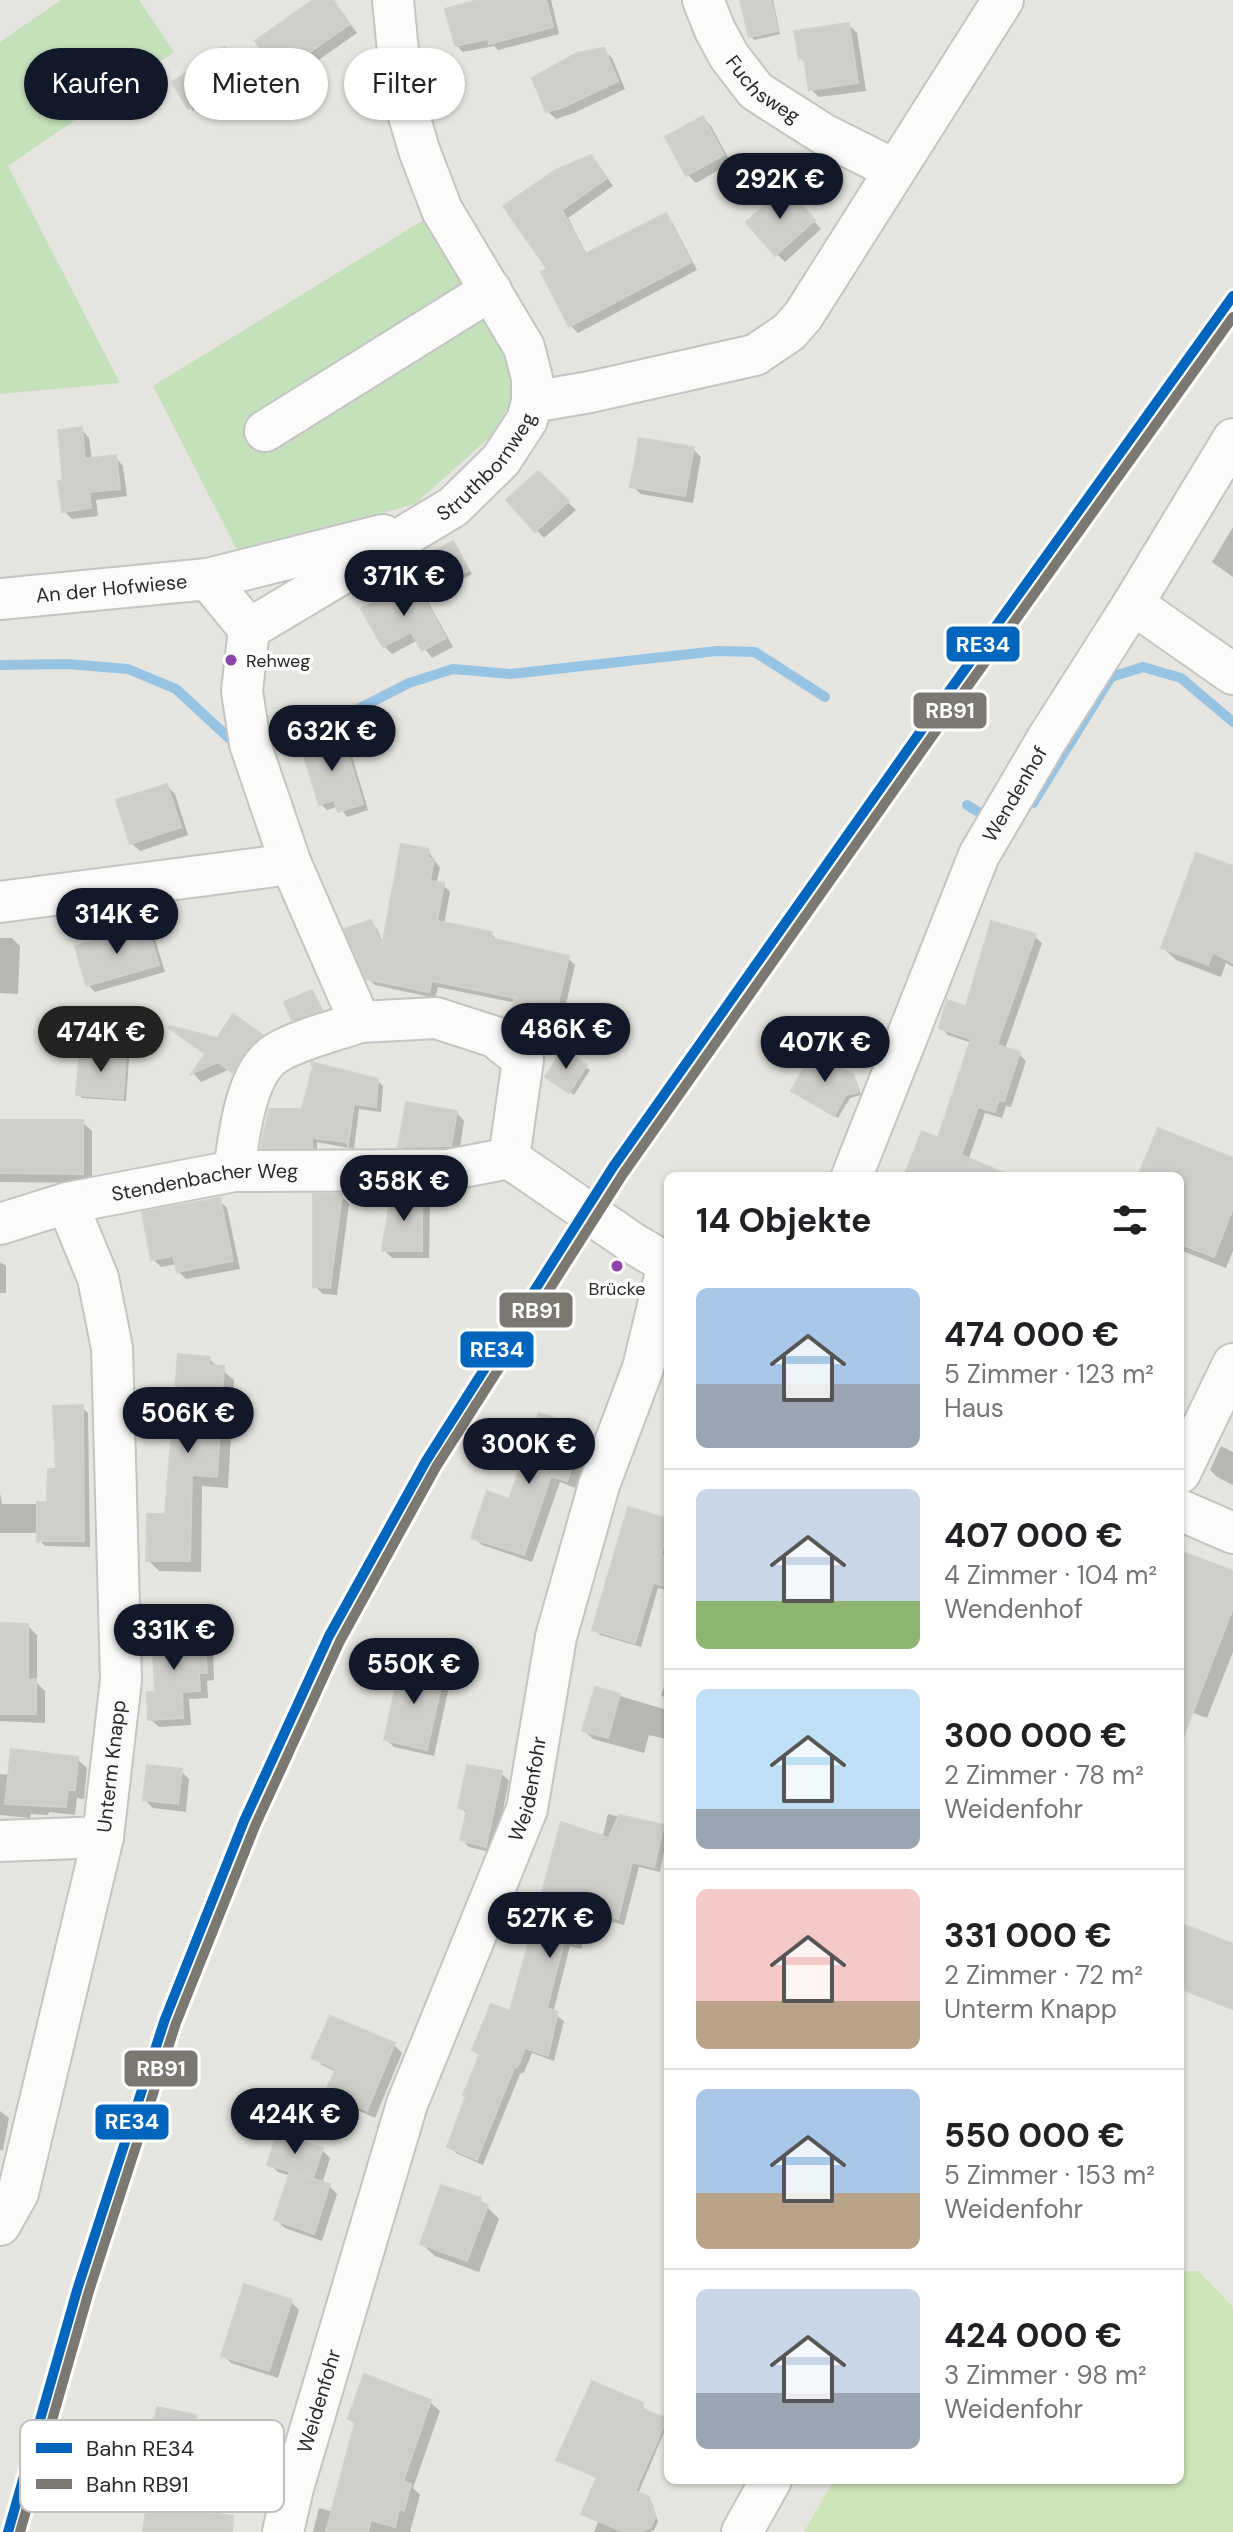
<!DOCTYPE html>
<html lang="de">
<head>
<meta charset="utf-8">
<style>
	body { margin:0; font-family:"DM Sans",sans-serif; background:#f6f6f6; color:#202124; height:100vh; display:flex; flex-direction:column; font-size:30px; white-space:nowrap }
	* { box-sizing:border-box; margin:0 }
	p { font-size:26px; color:#757577 }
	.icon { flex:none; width:44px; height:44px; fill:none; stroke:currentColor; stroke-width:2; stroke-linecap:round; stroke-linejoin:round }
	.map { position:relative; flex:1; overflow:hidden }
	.side { position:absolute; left:664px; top:1172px; width:520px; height:1312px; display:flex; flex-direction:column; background:#fff; border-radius:12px; box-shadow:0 2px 6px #0004 }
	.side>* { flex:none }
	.hud { position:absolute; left:24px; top:48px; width:520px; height:72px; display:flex; gap:16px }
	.price { position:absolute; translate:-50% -68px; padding:0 18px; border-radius:28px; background:#111827; color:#fff; font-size:26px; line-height:52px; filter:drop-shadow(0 2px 4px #0008) }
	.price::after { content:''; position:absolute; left:50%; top:48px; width:24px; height:18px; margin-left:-12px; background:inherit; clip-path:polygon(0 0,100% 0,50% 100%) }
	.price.on { background:#222; color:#fff }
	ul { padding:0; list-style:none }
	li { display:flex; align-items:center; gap:24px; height:200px; padding:0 32px }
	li+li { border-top:2px solid #e0e0e0 }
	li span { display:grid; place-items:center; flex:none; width:224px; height:160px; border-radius:12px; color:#555 }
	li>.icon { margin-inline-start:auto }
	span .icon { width:96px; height:96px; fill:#fffc; stroke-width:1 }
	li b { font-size:34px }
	h2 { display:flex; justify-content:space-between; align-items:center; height:96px; padding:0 32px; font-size:34px }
	.chip { padding:0 28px; border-radius:36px; background:#fff; box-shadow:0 2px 6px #0004; font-size:28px; line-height:72px }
	.chip.on { background:#111827; color:#fff }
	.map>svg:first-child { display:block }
	.green { fill:#c4e1bb }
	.pitch { fill:#cde4b9 }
	.shadow { fill:#0003 }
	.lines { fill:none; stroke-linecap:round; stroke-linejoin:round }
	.stream { stroke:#98c4e4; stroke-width:10 }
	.building { fill:#cecdc9; stroke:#d1d0cc; stroke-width:2 }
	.minor-casing { stroke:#c4c4c5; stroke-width:44 }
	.minor { stroke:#fbfbfa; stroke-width:40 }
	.rail-1-casing { stroke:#fff; stroke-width:16 }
	.rail-2-casing { stroke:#fff; stroke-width:16 }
	.rail-1 { stroke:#0065bd; stroke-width:10 }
	.rail-2 { stroke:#7b7872; stroke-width:10 }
	.bus-dot { fill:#8e44ad; stroke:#fff; stroke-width:3 }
	.labels { text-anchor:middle; stroke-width:7; stroke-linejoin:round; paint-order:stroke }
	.bus-label { font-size:18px; fill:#292929; stroke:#fff; text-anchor:start }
	.street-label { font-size:20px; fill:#292929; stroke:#fff }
	.key { fill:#fff; stroke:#bfbfbf; stroke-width:2 }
	.key-label { font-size:22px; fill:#292929 }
	.line-badge { stroke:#fff; stroke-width:3 }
	.badge-label { font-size:22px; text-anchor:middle; font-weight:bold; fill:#fff }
</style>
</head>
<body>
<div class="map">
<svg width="1233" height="2532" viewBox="0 0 1233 2532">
	<rect width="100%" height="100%" fill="#e6e5e0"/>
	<!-- green -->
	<g class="green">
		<polygon points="61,0 139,0 174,52 8,166 120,383 0,394 0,42"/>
		<polygon points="425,219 509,357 514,397 491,436 415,504 238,552 153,386"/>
	</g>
	<!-- pitch -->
	<polygon class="pitch" points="1180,2271 1198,2271 1233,2307 1233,2532 804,2532 834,2480 1180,2480"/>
	<!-- shadow -->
	<g class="shadow">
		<polygon points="332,0 357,33 307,68 315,80 296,93 258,41"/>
		<polygon points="478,0 551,0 559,34 498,50 494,46 463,52 456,45"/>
		<polygon points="742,0 773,0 780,34 754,40 751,36"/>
		<polygon points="849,25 857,33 866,91 819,97 810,89 806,64 801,58"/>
		<polygon points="603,50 612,58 625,89 574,113 556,119 547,111"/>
		<polygon points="228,53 243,78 193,111 175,83"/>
		<polygon points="703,118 711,126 731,163 696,183 688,175"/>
		<polygon points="598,165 613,186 568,218 587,255 665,215 672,222 697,270 578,333 571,326 550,269 506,206"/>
		<polygon points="793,198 821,229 785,262 777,254"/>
		<polygon points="81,429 89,438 92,460 115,457 123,466 127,496 96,500 98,516 72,519 64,511 65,482"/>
		<polygon points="693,449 701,457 693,503 641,494 632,486"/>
		<polygon points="538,474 576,510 544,538 509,501"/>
		<polygon points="1233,527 1233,577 1212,562"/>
		<polygon points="453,544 472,574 440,592 422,561"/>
		<polygon points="414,583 422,591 453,647 432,658 418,640 392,654 384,646"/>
		<polygon points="341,736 348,743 368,810 347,817 339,806 327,810 321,804"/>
		<polygon points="167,786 175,794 188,835 140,851 131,843"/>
		<polygon points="428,851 440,868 436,884 443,885 450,892 444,924 491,934 499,942 568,958 575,965 564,1013 571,1019 563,1048 536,1039 518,1025 516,1003 438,987 435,998 375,985 368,978 370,922 377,929 384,946"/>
		<polygon points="1233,868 1233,967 1226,963 1221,977 1176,960 1163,948"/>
		<polygon points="147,929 154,936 165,972 95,992 88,985"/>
		<polygon points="1034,936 1042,943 1005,1049 1019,1054 1026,1061 1011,1107 1006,1106 1002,1118 985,1113 968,1161 970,1176 906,1176 940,1140 972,1043 948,1035 941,1028 968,1008"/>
		<polygon points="0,938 12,938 20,946 18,994 0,993"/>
		<polygon points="312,992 324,1014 297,1023 294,1019"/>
		<polygon points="172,1028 217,1040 261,1036 269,1044 242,1079 228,1070 201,1082 194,1074 207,1055"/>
		<polygon points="564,1051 590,1070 574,1095 551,1080"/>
		<polygon points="126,1055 129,1059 126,1101 82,1098 79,1094"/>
		<polygon points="852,1076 856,1080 861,1095 850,1098 838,1118 797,1094"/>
		<polygon points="377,1080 383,1086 381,1112 359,1109 354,1149 317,1142 317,1153 268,1153 263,1147 304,1111"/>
		<polygon points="456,1112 464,1121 459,1153 409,1155 401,1147"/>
		<polygon points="0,1122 82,1122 92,1131 92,1183 0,1182"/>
		<polygon points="1233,1160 1233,1251 1226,1268 1180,1250 1180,1176 1141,1176"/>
		<polygon points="422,1195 430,1203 429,1258 392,1258 384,1250"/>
		<polygon points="341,1196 349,1204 337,1295 323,1294 315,1286"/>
		<polygon points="219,1200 227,1208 240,1269 186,1279 178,1271 177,1264 161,1267 153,1259"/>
		<polygon points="0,1262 6,1266 6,1293 0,1293"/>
		<polygon points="209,1359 234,1380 228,1488 202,1486 201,1572 159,1571 148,1560 167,1516"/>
		<polygon points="82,1407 88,1413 90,1547 45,1546 39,1540 39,1533 0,1533 0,1493 2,1504 49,1504 58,1471"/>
		<polygon points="584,1430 592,1438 575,1488 560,1482 532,1562 482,1545 473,1537"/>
		<polygon points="1221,1446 1233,1452 1233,1485 1217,1477 1210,1470"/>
		<polygon points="668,1521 668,1590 658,1588 641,1647 600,1635 594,1629"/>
		<polygon points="1180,1553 1233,1573 1233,1652 1207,1718 1180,1708"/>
		<polygon points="0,1625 28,1626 37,1635 37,1683 45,1691 45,1723 0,1721"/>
		<polygon points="192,1630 200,1638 200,1647 205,1647 213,1655 214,1680 207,1681 208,1698 189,1699 191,1725 159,1727 150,1719 157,1694"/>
		<polygon points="443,1675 450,1682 434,1756 394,1747 386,1739"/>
		<polygon points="668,1676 668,1700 661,1695"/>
		<polygon points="596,1689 664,1709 668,1713 666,1739 649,1735 644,1753 593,1739 584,1731"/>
		<polygon points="77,1759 87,1768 84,1799 77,1798 75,1815 49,1812 48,1815 31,1814 30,1818 0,1815 0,1774 10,1775"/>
		<polygon points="181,1771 189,1779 186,1812 153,1808 145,1800"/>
		<polygon points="501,1773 509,1781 494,1853 469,1847 462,1840 468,1815 460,1807"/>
		<polygon points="608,1814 663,1827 668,1832 660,1872 639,1867 624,1925 590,1916 581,1949 570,1946 553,2013 564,2021 554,2061 532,2053 524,2072 520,2074 483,2165 456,2153 450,2146 481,2056 474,2050 511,2014 562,1825 603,1835"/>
		<polygon points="1180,1926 1233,1947 1233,2010 1180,1989"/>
		<polygon points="394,2045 402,2053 375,2118 335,2100 328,2092 336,2072 322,2065 314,2057"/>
		<polygon points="0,2111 9,2118 3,2150 0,2150"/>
		<polygon points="322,2150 330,2158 322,2184 329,2186 337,2194 322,2241 285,2228 276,2220 291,2176 278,2172 270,2164"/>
		<polygon points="480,2200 499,2219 479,2272 435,2256 422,2244"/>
		<polygon points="291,2302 299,2310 278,2378 231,2363 223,2355"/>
		<polygon points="430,2402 440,2411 413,2488 420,2495 410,2532 313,2532 319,2508 334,2512 356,2425 350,2419"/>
		<polygon points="642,2405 645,2409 644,2411 668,2423 638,2494 652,2502 658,2522 654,2530 650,2532 594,2532 598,2522 584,2514 598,2479 559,2460"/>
		<polygon points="195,2417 203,2425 186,2511 195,2532 145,2532 154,2463 149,2458"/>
	</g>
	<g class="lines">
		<!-- stream -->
		<g class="stream">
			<polyline points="0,665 67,664 128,669 176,689 229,738"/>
			<polyline points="352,712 409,683 453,669 511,674 717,651 755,652 825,697"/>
			<polyline points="1033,803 1111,677 1143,667 1181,678 1233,722"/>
			<polyline points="967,805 985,816"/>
		</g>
	</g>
	<!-- building -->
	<g class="building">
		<polygon points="313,0 333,0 350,24 300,59 309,72 287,87 255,41"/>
		<polygon points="478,0 546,0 553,27 489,44 488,39 455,46 445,9"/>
		<polygon points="740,0 771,0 778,31 749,37"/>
		<polygon points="849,23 858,83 809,90 804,58 799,59 794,31"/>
		<polygon points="225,47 241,73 188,109 172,82"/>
		<polygon points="604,48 618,81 564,107 546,112 532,78 577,53"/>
		<polygon points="703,116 724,155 686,176 665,137"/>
		<polygon points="591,155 607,178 562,210 585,254 666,213 691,262 569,327 541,272 547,269 503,206 556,170"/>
		<polygon points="785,187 815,220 775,256 746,222"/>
		<polygon points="82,427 85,459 116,455 120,489 89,492 91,508 62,512 58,481 63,481 58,430"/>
		<polygon points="639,438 694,447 685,496 630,487"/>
		<polygon points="538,471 569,501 535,532 506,500"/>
		<polygon points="453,541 469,570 435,589 419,560"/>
		<polygon points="414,580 446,638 422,651 411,632 383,647 361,609"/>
		<polygon points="342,734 363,804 338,812 334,800 319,805 301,747"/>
		<polygon points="167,784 181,827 130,844 116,800"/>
		<polygon points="401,844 429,849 428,858 434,859 430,881 444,883 437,921 492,932 491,938 569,956 557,1008 565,1011 556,1043 527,1033 509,1019 515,998 432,981 429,992 366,979 344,929 371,920 382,946"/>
		<polygon points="1196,853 1233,866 1233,963 1213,952 1208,965 1161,948"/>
		<polygon points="991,921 1036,934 997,1045 1020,1052 1004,1101 999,1100 995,1112 978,1107 961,1155 1011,1176 904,1176 922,1131 938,1138 971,1039 939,1028 947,1000 966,1006"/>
		<polygon points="148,927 159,965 86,986 75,946"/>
		<polygon points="312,990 322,1010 292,1020 284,1002"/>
		<polygon points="233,1014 263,1035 248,1048 233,1073 218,1062 191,1074 205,1054 169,1028 170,1026 217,1038"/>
		<polygon points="563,1049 587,1065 569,1093 545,1077"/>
		<polygon points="80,1050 126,1053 123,1099 76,1095"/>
		<polygon points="813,1052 853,1074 858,1092 846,1095 834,1116 791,1091"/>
		<polygon points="311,1062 378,1079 376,1107 354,1104 348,1146 346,1142 312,1138 312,1148 261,1148 269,1109 302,1109 312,1070 315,1072"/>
		<polygon points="406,1102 457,1111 451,1146 398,1147"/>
		<polygon points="0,1120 83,1120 83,1174 0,1173"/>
		<polygon points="1158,1128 1233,1158 1233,1208 1214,1257 1180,1244 1180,1176 1138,1176"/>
		<polygon points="391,1193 422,1193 422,1251 382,1251"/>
		<polygon points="313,1194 342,1194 330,1288 313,1287"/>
		<polygon points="220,1198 233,1261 177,1272 173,1256 151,1260 142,1212"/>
		<polygon points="178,1354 210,1357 209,1365 224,1366 217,1477 192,1475 190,1561 146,1561 147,1514 165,1514"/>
		<polygon points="83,1405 84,1541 37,1541 37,1502 47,1502 48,1469 56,1469 53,1406"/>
		<polygon points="539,1413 585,1428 567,1481 551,1476 524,1555 471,1538 487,1491 509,1499"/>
		<polygon points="628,1507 668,1519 668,1530 661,1555 668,1557 668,1587 653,1583 635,1643 592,1630"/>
		<polygon points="1180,1551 1233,1571 1233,1608 1182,1740 1180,1740"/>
		<polygon points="0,1623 28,1624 28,1679 36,1679 36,1714 0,1714"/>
		<polygon points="192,1628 193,1646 205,1645 207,1673 199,1673 200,1691 182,1692 183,1718 148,1720 147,1692 155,1692 152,1630"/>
		<polygon points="401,1663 444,1673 427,1750 384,1740"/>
		<polygon points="595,1687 620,1694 608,1738 582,1731"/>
		<polygon points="11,1749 78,1757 75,1790 68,1790 66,1807 5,1804"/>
		<polygon points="147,1765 182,1769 178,1804 143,1800"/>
		<polygon points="467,1765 502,1771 486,1847 460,1840 467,1810 458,1808"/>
		<polygon points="619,1815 664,1825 654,1867 632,1862 618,1919 583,1911 575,1944 564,1941 547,2008 558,2012 548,2056 525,2048 518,2066 514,2068 477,2160 447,2147 466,2096 463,2095 480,2054 472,2050 491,2004 510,2011 561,1822 609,1838"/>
		<polygon points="1180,1923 1233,1944 1233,2009 1180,1988"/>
		<polygon points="330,2016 395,2043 367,2111 325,2092 336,2069 311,2058"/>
		<polygon points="277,2133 323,2148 313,2178 267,2165"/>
		<polygon points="290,2172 330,2184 314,2234 274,2220"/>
		<polygon points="441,2185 481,2198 480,2202 488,2205 467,2261 420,2244"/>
		<polygon points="244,2284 292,2300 269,2371 221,2356"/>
		<polygon points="364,2374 431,2400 403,2482 411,2484 404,2511 399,2509 395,2527 371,2520 368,2532 326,2532 355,2422 348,2419"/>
		<polygon points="592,2381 643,2403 641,2408 667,2419 635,2491 649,2497 655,2517 651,2527 640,2532 624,2532 581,2514 597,2477 556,2460"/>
		<polygon points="157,2407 196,2415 178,2508 233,2516 232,2532 143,2532 153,2460 147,2458"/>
	</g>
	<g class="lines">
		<defs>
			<g id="minor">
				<path id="s1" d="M703,0L715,30L729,56L756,91L825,135L895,170"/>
				<polyline points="532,402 590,392 755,355 789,332 803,316 1003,0"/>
				<polyline points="265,431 491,290"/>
				<polyline points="208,579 383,535"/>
				<path id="s2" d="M0,599L208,579L249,629"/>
				<polyline points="1133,604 1233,674"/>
				<path id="s3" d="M249,629L453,507L501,460L527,420L532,402V378L524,347L442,210L419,150L402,92L393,0"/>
				<polyline points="249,629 242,691 250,744 291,864 360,1022 436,1018 495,1037 523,1060 509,1158"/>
				<polyline points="0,902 291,864"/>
				<path d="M234,1171C239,1137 245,1070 278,1052C298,1040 337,1030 360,1022"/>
				<path id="s4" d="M852,1176L979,855L1047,739L1133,604L1233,439"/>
				<path id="s5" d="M0,1224L67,1203L234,1171L448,1170L509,1158L634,1244L668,1264"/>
				<polyline points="1180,1473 1233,1364"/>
				<polyline points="1180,1510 1233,1533"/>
				<polyline points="0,1841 103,1837"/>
				<path id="s6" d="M0,2225L18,2193L103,1837L121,1680L112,1348L98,1278L67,1203"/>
				<path id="s7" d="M283,2532L293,2488L407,2104L527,1809L556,1637L599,1485L643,1368L668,1264"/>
				<polyline points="742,2532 771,2480"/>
			</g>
		</defs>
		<!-- minor casing -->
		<use href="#minor" class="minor-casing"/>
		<!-- minor -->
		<use href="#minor" class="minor"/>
		<defs>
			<polyline id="rail-1" points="8,2532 78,2287 165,2019 244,1821 329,1636 426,1461 613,1167 940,704 1233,296"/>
			<polyline id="rail-2" points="20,2532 89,2291 176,2023 255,1826 340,1641 436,1467 623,1174 950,711 1233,317"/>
		</defs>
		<!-- rail-1 casing -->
		<use href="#rail-1" class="rail-1-casing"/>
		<!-- rail-2 casing -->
		<use href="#rail-2" class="rail-2-casing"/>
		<!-- rail-1 -->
		<use href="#rail-1" class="rail-1"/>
		<!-- rail-2 -->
		<use href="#rail-2" class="rail-2"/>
	</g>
	<!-- markers -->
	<g class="bus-dot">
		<circle cx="231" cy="660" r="7"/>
		<circle cx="617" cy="1266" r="7"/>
	</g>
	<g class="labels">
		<!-- bus labels -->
		<g class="bus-label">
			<text x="246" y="667">Rehweg</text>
			<text x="617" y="1295" text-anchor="middle">Brücke</text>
		</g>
		<!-- street labels -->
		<g class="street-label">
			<text dy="7" stroke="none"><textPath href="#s1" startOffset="110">Fuchsweg</textPath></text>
			<text dy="7" stroke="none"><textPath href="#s3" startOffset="290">Struthbornweg</textPath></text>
			<text dy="7" stroke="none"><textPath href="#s2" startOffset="112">An der Hofwiese</textPath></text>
			<text dy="7" stroke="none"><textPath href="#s4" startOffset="416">Wendenhof</textPath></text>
			<text dy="7" stroke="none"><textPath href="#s5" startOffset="210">Stendenbacher Weg</textPath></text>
			<text dy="7" stroke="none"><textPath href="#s6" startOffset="474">Unterm Knapp</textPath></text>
			<text dy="7" stroke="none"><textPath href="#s7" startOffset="784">Weidenfohr</textPath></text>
			<text dy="7" stroke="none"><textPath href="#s7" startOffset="136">Weidenfohr</textPath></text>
		</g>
	</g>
	<!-- legend -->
	<rect x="20" y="2420" width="264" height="92" rx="12" class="key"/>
	<rect x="36" y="2443" width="36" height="10" fill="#0065bd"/>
	<rect x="36" y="2479" width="36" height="10" fill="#7b7872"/>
	<g class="key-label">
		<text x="86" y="2456">Bahn RE34</text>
		<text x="86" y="2492">Bahn RB91</text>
	</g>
	<g class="line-badge">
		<rect x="945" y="625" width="76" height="38" rx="8" fill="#0065bd"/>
		<rect x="912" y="691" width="76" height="39" rx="8" fill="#7b7872"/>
		<rect x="498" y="1291" width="76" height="38" rx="8" fill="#7b7872"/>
		<rect x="459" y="1330" width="76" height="39" rx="8" fill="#0065bd"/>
		<rect x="123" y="2049" width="76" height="39" rx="8" fill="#7b7872"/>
		<rect x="94" y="2103" width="76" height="38" rx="8" fill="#0065bd"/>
	</g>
	<g class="badge-label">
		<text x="983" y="652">RE34</text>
		<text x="950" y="718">RB91</text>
		<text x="536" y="1318">RB91</text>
		<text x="497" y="1357">RE34</text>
		<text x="161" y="2076">RB91</text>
		<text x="132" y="2129">RE34</text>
	</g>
</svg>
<b class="price" style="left:780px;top:221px">292K €</b>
<b class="price" style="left:404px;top:618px">371K €</b>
<b class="price" style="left:332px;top:773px">632K €</b>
<b class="price" style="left:117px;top:956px">314K €</b>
<b class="price" style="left:566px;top:1071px">486K €</b>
<b class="price on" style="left:101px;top:1074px">474K €</b>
<b class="price" style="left:825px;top:1084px">407K €</b>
<b class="price" style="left:404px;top:1223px">358K €</b>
<b class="price" style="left:188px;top:1455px">506K €</b>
<b class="price" style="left:529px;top:1486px">300K €</b>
<b class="price" style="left:174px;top:1672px">331K €</b>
<b class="price" style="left:414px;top:1706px">550K €</b>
<b class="price" style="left:550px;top:1960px">527K €</b>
<b class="price" style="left:295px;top:2156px">424K €</b>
<div class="hud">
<a class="chip on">Kaufen</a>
<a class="chip">Mieten</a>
<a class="chip">Filter</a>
</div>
<section class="side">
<h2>14 Objekte<svg class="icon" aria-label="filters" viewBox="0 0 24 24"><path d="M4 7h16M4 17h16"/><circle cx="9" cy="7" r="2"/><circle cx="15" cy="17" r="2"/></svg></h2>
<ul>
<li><span style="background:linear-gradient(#a9c7e8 60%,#9aa5b1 0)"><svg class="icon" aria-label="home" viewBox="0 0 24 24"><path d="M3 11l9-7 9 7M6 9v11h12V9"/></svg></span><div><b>474 000 €</b><p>5 Zimmer · 123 m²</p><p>Haus</p></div></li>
<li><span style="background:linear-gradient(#c9d6e8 70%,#8fb573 0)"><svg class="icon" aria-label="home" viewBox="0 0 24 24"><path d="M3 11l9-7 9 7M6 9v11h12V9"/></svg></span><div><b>407 000 €</b><p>4 Zimmer · 104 m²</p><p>Wendenhof</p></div></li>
<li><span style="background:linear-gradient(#bfe0f5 75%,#9aa5b1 0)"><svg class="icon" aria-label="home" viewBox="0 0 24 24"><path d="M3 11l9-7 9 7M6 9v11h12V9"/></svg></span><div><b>300 000 €</b><p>2 Zimmer · 78 m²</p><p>Weidenfohr</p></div></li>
<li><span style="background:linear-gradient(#f6c9c9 70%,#b9a48a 0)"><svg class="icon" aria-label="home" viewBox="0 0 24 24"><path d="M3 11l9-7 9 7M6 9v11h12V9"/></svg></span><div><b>331 000 €</b><p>2 Zimmer · 72 m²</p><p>Unterm Knapp</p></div></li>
<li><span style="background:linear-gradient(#a9c7e8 65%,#b9a48a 0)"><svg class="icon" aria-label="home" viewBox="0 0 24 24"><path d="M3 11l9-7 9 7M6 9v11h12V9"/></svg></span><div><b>550 000 €</b><p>5 Zimmer · 153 m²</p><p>Weidenfohr</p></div></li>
<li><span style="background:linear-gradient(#c9d6e8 65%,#9aa5b1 0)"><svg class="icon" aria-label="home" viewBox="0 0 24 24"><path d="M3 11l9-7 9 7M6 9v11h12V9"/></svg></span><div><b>424 000 €</b><p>3 Zimmer · 98 m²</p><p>Weidenfohr</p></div></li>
</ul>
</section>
</div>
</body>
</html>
